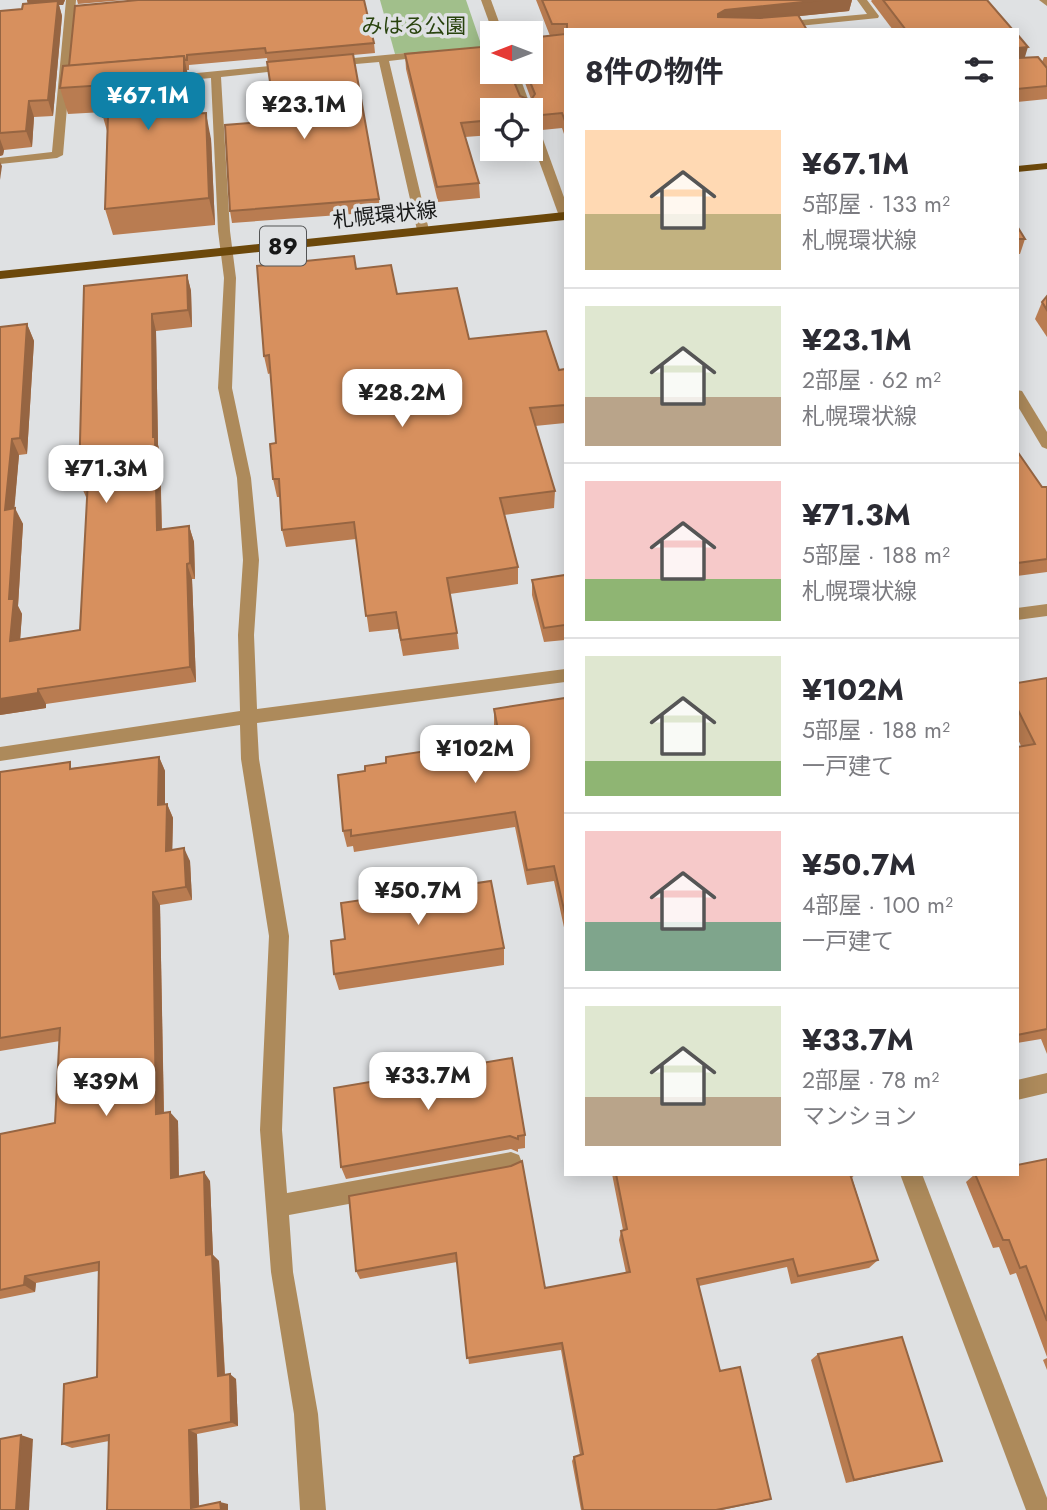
<!DOCTYPE html>
<html lang="ja">
<head>
<meta charset="utf-8">
<style>
	body { margin:0; font-family:Jost,"Noto Sans JP",sans-serif; background:#f7f7f7; color:#2b2b33; height:100vh; display:flex; flex-direction:column; font-size:26px; white-space:nowrap }
	* { box-sizing:border-box; margin:0 }
	p { font-size:23px; color:#7c7c81 }
	.icon { flex:none; width:38px; height:38px; fill:none; stroke:currentColor; stroke-width:2; stroke-linecap:round; stroke-linejoin:round }
	.map { position:relative; flex:1; overflow:hidden }
	.panel { position:absolute; left:564px; top:28px; width:455px; height:1148px; display:flex; flex-direction:column; background:#fff; border-radius:0px; box-shadow:0 4px 18px #0003 }
	.panel>* { flex:none }
	.needle { width:46px; rotate:270deg }
	.tools { position:absolute; left:480px; top:21px; display:grid; gap:14px }
	.tools a { display:grid; place-items:center; width:63px; height:63px; border-radius:0px; background:#fff; box-shadow:0 4px 18px #0003; font-size:35px }
	.price { position:absolute; translate:-50% -60px; padding:0 16px; border-radius:14px; background:#fff; color:#222; font-size:23px; line-height:46px; filter:drop-shadow(0 2px 4px #0008) }
	.price::after { content:''; position:absolute; left:50%; top:42px; width:21px; height:16px; margin-left:-10px; background:inherit; clip-path:polygon(0 0,100% 0,50% 100%) }
	.price.on { background:#0f81a8; color:#fff }
	ul { padding:0; list-style:none }
	li { display:flex; align-items:center; gap:21px; height:175px; padding:0 21px }
	li+li { border-top:2px solid #e1e1e2 }
	li span { display:grid; place-items:center; flex:none; width:196px; height:140px; border-radius:0px; color:#555 }
	li>.icon { margin-inline-start:auto }
	span .icon { width:84px; height:84px; fill:#fffc; stroke-width:1 }
	li b { font-size:30px }
	h2 { display:flex; justify-content:space-between; align-items:center; height:84px; padding:0 21px; font-size:30px }
	.map>svg:first-child { display:block }
	.green { fill:#a1bf8b }
	.lines { fill:none; stroke-linecap:round; stroke-linejoin:round }
	.minor { fill:#ad8a5b; fill-rule:evenodd }
	.major { fill:#6c480b; fill-rule:evenodd }
	.wall { fill:#b97c51 }
	.shaded-wall { fill:#966542 }
	.building { fill:#d7905e; stroke:#966542; stroke-width:2 }
	.labels { text-anchor:middle; stroke-width:7; stroke-linejoin:round; paint-order:stroke }
	.far-park-label { font-size:21px; fill:#29430e; stroke:#dfe1e3 }
	.far-street-label { font-size:21px; fill:#171818; stroke:#dfe1e3 }
	.shield { fill:#dfe1e3; stroke:#535455; stroke-width:2 }
	.shield-label { font-size:23px; font-weight:bold; fill:#171818 }
</style>
</head>
<body>
<div class="map">
<svg width="1047" height="1510" viewBox="0 0 1047 1510">
	<rect width="100%" height="100%" fill="#dfe1e3"/>
	<!-- green -->
	<polygon class="green" points="380,0 466,0 482,47 395,54"/>
	<g class="lines">
		<!-- minor -->
		<g class="minor">
			<polygon points="66,0 76,0 63,155 57,158 0,164 0,158 52,152"/>
			<polygon points="481,0 491,0 503,33 493,33"/>
			<polygon points="857,0 867,0 879,16 878,18 779,28 774,25 779,22 867,14"/>
			<polygon points="1039,0 1047,0 1047,6"/>
			<polygon points="427,51 431,52 431,56 389,61 429,230 423,234 417,230 379,62 333,66 328,63 333,60"/>
			<polygon points="291,64 295,65 295,69 221,77 230,231 236,278 232,388 251,478 259,560 254,635 257,709 565,669 565,682 257,723 259,759 289,936 282,1130 287,1193 511,1152 519,1155 522,1163 519,1171 511,1174 289,1215 293,1272 318,1414 326,1510 300,1510 294,1414 271,1272 260,1130 269,936 241,759 240,725 0,761 0,747 240,711 238,635 243,560 237,478 218,388 224,278 218,231 211,78 166,82 161,79 166,76"/>
			<polygon points="508,72 518,72 532,110 531,112 522,110"/>
			<polygon points="530,117 536,120 565,200 565,220 559,216 530,136"/>
			<polygon points="1017,390 1022,391 1047,432 1047,449 1042,447 1017,405"/>
			<polygon points="1047,604 1047,616 1017,620 1017,608"/>
			<polygon points="1047,1073 1047,1093 1017,1100 1017,1080"/>
			<polygon points="900,1174 922,1174 1047,1498 1047,1510 1026,1510"/>
		</g>
		<!-- major -->
		<g class="major">
			<polygon points="1047,163 1047,169 1017,172 1017,166"/>
			<polygon points="565,212 565,220 0,279 0,271"/>
		</g>
	</g>
	<!-- wall -->
	<g class="wall">
		<polygon points="27,0 65,0 63,5 59,5 62,16 53,116 34,117 32,147 4,150 3,155 0,156 0,11 22,9 28,3"/>
		<polygon points="77,0 124,0 78,4"/>
		<polygon points="138,0 374,43 375,53 353,55 379,199 380,212 232,223 230,211 276,121 267,58 189,65 189,70 187,70 189,82 190,114 211,139 215,225 113,235 105,209 107,131 103,117 104,112 68,114 60,88 69,66"/>
		<polygon points="536,0 852,0 849,11 799,16 807,30 565,30 565,137 562,128 542,130 538,119 530,115 531,99 521,72 530,72 550,36"/>
		<polygon points="872,0 987,0 1013,30 893,30 871,1"/>
		<polygon points="1017,34 1025,58 1042,62 1044,57 1047,57 1047,99 1017,102"/>
		<polygon points="405,54 492,110 492,135 465,137 479,183 480,198 438,202 406,69"/>
		<polygon points="1017,226 1025,239 1020,254 1017,254"/>
		<polygon points="356,269 469,339 559,370 565,369 565,423 535,426 555,491 554,508 504,515 518,567 518,584 450,594 457,633 459,649 403,656 398,629 369,632 356,539 286,547 282,530 280,497 277,497 273,479 276,443 271,373 268,374 264,356"/>
		<polygon points="187,275 191,291 192,327 156,331 158,445 160,453 162,529 189,526 194,542 195,579 192,579 196,682 46,704 46,708 0,715 0,327 27,324 34,341 27,454 19,455 14,508 23,524 18,606 22,614 20,639 80,630 87,497 86,497 79,481 84,286"/>
		<polygon points="1047,296 1047,337 1035,319 1042,302"/>
		<polygon points="1017,451 1042,487 1047,487 1047,572 1017,576"/>
		<polygon points="565,575 565,640 544,642 532,595 532,580"/>
		<polygon points="1047,678 1047,1054 1041,1039 1017,1043 1017,747 1021,746 1017,737 1017,683"/>
		<polygon points="565,698 565,932 554,881 527,885 515,827 354,852 353,846 347,847 343,831 365,771 386,763 497,741 494,725 494,709"/>
		<polygon points="159,757 165,771 165,804 167,804 173,818 172,850 190,861 192,900 160,905 164,1113 178,1121 179,1177 210,1181 213,1255 219,1261 225,1374 236,1379 238,1426 197,1434 199,1506 228,1504 228,1510 107,1510 109,1441 72,1448 62,1444 97,1377 98,1271 36,1283 35,1292 0,1299 0,1134 55,1123 60,1041 0,1051 0,772 73,768"/>
		<polygon points="345,939 504,948 504,965 339,990 334,974"/>
		<polygon points="334,1088 525,1135 525,1148 518,1149 518,1152 511,1149 346,1179 341,1167"/>
		<polygon points="1047,1159 1047,1357 1016,1273 1010,1275 999,1247 993,1248 966,1182 975,1174"/>
		<polygon points="612,1174 855,1174 852,1178 878,1260 869,1268 791,1284 787,1267 699,1286 720,1371 771,1499 764,1501 722,1510 581,1510 572,1461 574,1457 580,1455 561,1350 469,1364 457,1262 360,1279 356,1271 349,1196 545,1288 626,1273 619,1240 621,1231 623,1230"/>
		<polygon points="818,1354 942,1461 846,1483 811,1360"/>
		<polygon points="1047,1358 1047,1370 1043,1360"/>
	</g>
	<!-- shaded-wall -->
	<g class="shaded-wall">
		<polygon points="27,0 65,0 63,5 59,5 62,16 53,116 48,100"/>
		<polygon points="822,0 852,0 849,11 723,24 717,28 718,14 725,10"/>
		<polygon points="1028,47 1024,60 1017,61 1019,48"/>
		<polygon points="184,56 189,82 190,141 184,114"/>
		<polygon points="530,100 530,115 530,110 527,110 527,102"/>
		<polygon points="29,101 34,117 32,147 26,131"/>
		<polygon points="206,113 211,139 215,225 209,198"/>
		<polygon points="0,139 4,150 3,155 0,156"/>
		<polygon points="0,162 2,166 0,180"/>
		<polygon points="187,275 191,291 192,327 188,310"/>
		<polygon points="152,314 156,331 158,445 160,453 162,546 157,530 153,437"/>
		<polygon points="27,324 34,341 27,454 20,438"/>
		<polygon points="12,439 19,455 13,525 5,510"/>
		<polygon points="15,508 23,524 18,606 22,614 19,656 10,641 9,599"/>
		<polygon points="189,526 194,542 195,579 190,563"/>
		<polygon points="187,564 192,579 196,682 190,667"/>
		<polygon points="38,689 46,704 46,708 0,715 0,699"/>
		<polygon points="159,757 165,771 165,819 158,805"/>
		<polygon points="167,804 173,818 172,864 166,851"/>
		<polygon points="184,848 190,861 192,900 186,887"/>
		<polygon points="153,892 160,905 164,1124 156,1114"/>
		<polygon points="170,1112 178,1121 179,1187 171,1178"/>
		<polygon points="204,1172 210,1181 213,1255 219,1261 225,1381 218,1376 206,1255"/>
		<polygon points="25,1276 36,1283 35,1292 24,1285"/>
		<polygon points="230,1374 236,1379 238,1426 231,1422"/>
		<polygon points="189,1430 197,1434 199,1510 191,1508"/>
		<polygon points="21,1435 33,1439 29,1510 16,1510"/>
		<polygon points="220,1502 228,1504 228,1510 221,1510"/>
	</g>
	<!-- building -->
	<g class="building">
		<polygon points="138,0 364,0 374,43 266,53 265,48 187,55 187,60 185,60 184,56 69,66 75,6"/>
		<polygon points="542,0 822,0 725,10 718,14 718,17 760,18 798,15 807,30 567,30 567,24 552,24"/>
		<polygon points="883,0 987,0 1013,30 906,30"/>
		<polygon points="58,1 48,100 29,101 26,131 0,133 0,11 22,9 23,4"/>
		<polygon points="565,34 565,121 562,113 542,115 539,104 531,100 535,94 526,72 530,72 530,38"/>
		<polygon points="1017,34 1028,47 1019,48 1019,58 1038,57 1047,68 1047,86 1017,89"/>
		<polygon points="492,46 492,72 510,72 520,96 530,100 527,102 527,110 492,110 492,120 461,123 479,183 437,187 405,54"/>
		<polygon points="353,54 379,199 230,211 225,125 276,121 267,62"/>
		<polygon points="184,56 184,114 206,113 209,198 105,209 108,117 103,117 105,85 60,88 63,66"/>
		<polygon points="1017,226 1025,239 1017,239"/>
		<polygon points="354,256 356,269 391,265 397,294 457,288 469,339 546,331 559,370 565,369 565,405 530,408 555,491 500,498 518,567 447,578 457,633 401,640 396,612 366,616 354,522 282,530 279,479 273,479 270,444 276,443 269,355 264,356 257,266"/>
		<polygon points="187,275 188,310 152,314 153,437 155,437 157,530 189,526 190,563 187,564 190,667 38,689 38,693 0,699 0,327 27,324 20,438 12,439 5,510 15,508 9,599 14,599 10,641 80,630 88,480 79,481 84,286"/>
		<polygon points="1047,296 1047,310 1042,302"/>
		<polygon points="1017,451 1042,487 1047,487 1047,559 1017,563"/>
		<polygon points="565,575 565,625 544,628 532,580"/>
		<polygon points="1047,678 1047,1029 1017,1035 1017,747 1035,744 1017,708 1017,683"/>
		<polygon points="565,698 565,914 554,866 527,870 515,812 351,836 351,830 343,831 338,775 365,771 365,766 386,763 386,757 500,740 494,709"/>
		<polygon points="159,757 158,805 167,804 166,851 184,848 186,887 153,892 156,1114 170,1112 171,1178 204,1172 206,1255 212,1254 218,1376 230,1374 231,1422 189,1430 191,1508 220,1502 221,1510 107,1510 109,1435 62,1444 64,1384 97,1377 99,1262 25,1276 24,1285 0,1290 0,1134 55,1123 60,1028 0,1038 0,772 70,762 70,769"/>
		<polygon points="491,881 504,948 334,974 331,941 345,939 341,903"/>
		<polygon points="512,1058 525,1135 518,1136 518,1139 510,1136 341,1167 334,1088"/>
		<polygon points="1047,1159 1047,1321 1026,1266 1020,1268 1009,1240 1003,1240 975,1174 1017,1174 1017,1165"/>
		<polygon points="522,1161 545,1288 630,1272 621,1231 627,1229 616,1174 850,1174 878,1260 798,1276 793,1259 697,1279 720,1371 740,1367 771,1499 716,1510 583,1510 574,1457 583,1454 562,1343 467,1358 456,1253 356,1271 349,1196 511,1166"/>
		<polygon points="902,1337 942,1461 854,1480 818,1354"/>
		<polygon points="21,1435 16,1510 0,1510 0,1439"/>
	</g>
	<g class="labels">
		<!-- far-park labels -->
		<g class="far-park-label">
			<text x="414" y="33">みはる公園</text>
		</g>
		<!-- far-street labels -->
		<g class="far-street-label">
			<text transform="translate(385 215) rotate(-6)" y="7">札幌環状線</text>
		</g>
		<!-- shield labels -->
		<rect class="shield" x="260" y="226.5" width="46" height="39" rx="5"/>
		<g class="shield-label">
			<text x="283" y="254">89</text>
		</g>
	</g>
</svg>
<div class="tools">
<a><svg class="needle" viewBox="-14 -14 28 28"><path d="M0-13l5 13h-10z" fill="#e53935"/><path d="M0 13l5-13h-10z" fill="#7c7c81"/></svg></a>
<a><svg class="icon" aria-label="locate" viewBox="0 0 24 24"><circle cx="12" cy="12" r="6"/><path d="M12 2v4M12 18v4M2 12h4M18 12h4"/></svg></a>
</div>
<b class="price on" style="left:148px;top:132px">¥67.1M</b>
<b class="price" style="left:304px;top:141px">¥23.1M</b>
<b class="price" style="left:402px;top:429px">¥28.2M</b>
<b class="price" style="left:106px;top:505px">¥71.3M</b>
<b class="price" style="left:475px;top:785px">¥102M</b>
<b class="price" style="left:418px;top:927px">¥50.7M</b>
<b class="price" style="left:428px;top:1112px">¥33.7M</b>
<b class="price" style="left:106px;top:1118px">¥39M</b>
<section class="panel">
<h2>8件の物件<svg class="icon" aria-label="filters" viewBox="0 0 24 24"><path d="M4 7h16M4 17h16"/><circle cx="9" cy="7" r="2"/><circle cx="15" cy="17" r="2"/></svg></h2>
<ul>
<li><span style="background:linear-gradient(#ffd9b3 60%,#c2b280 0)"><svg class="icon" aria-label="home" viewBox="0 0 24 24"><path d="M3 11l9-7 9 7M6 9v11h12V9"/></svg></span><div><b>¥67.1M</b><p>5部屋 · 133 m²</p><p>札幌環状線</p></div></li>
<li><span style="background:linear-gradient(#dfe7d0 65%,#b9a48a 0)"><svg class="icon" aria-label="home" viewBox="0 0 24 24"><path d="M3 11l9-7 9 7M6 9v11h12V9"/></svg></span><div><b>¥23.1M</b><p>2部屋 · 62 m²</p><p>札幌環状線</p></div></li>
<li><span style="background:linear-gradient(#f6c9c9 70%,#8fb573 0)"><svg class="icon" aria-label="home" viewBox="0 0 24 24"><path d="M3 11l9-7 9 7M6 9v11h12V9"/></svg></span><div><b>¥71.3M</b><p>5部屋 · 188 m²</p><p>札幌環状線</p></div></li>
<li><span style="background:linear-gradient(#dfe7d0 75%,#8fb573 0)"><svg class="icon" aria-label="home" viewBox="0 0 24 24"><path d="M3 11l9-7 9 7M6 9v11h12V9"/></svg></span><div><b>¥102M</b><p>5部屋 · 188 m²</p><p>一戸建て</p></div></li>
<li><span style="background:linear-gradient(#f6c9c9 65%,#7fa58c 0)"><svg class="icon" aria-label="home" viewBox="0 0 24 24"><path d="M3 11l9-7 9 7M6 9v11h12V9"/></svg></span><div><b>¥50.7M</b><p>4部屋 · 100 m²</p><p>一戸建て</p></div></li>
<li><span style="background:linear-gradient(#dfe7d0 65%,#b9a48a 0)"><svg class="icon" aria-label="home" viewBox="0 0 24 24"><path d="M3 11l9-7 9 7M6 9v11h12V9"/></svg></span><div><b>¥33.7M</b><p>2部屋 · 78 m²</p><p>マンション</p></div></li>
</ul>
</section>
</div>
</body>
</html>
